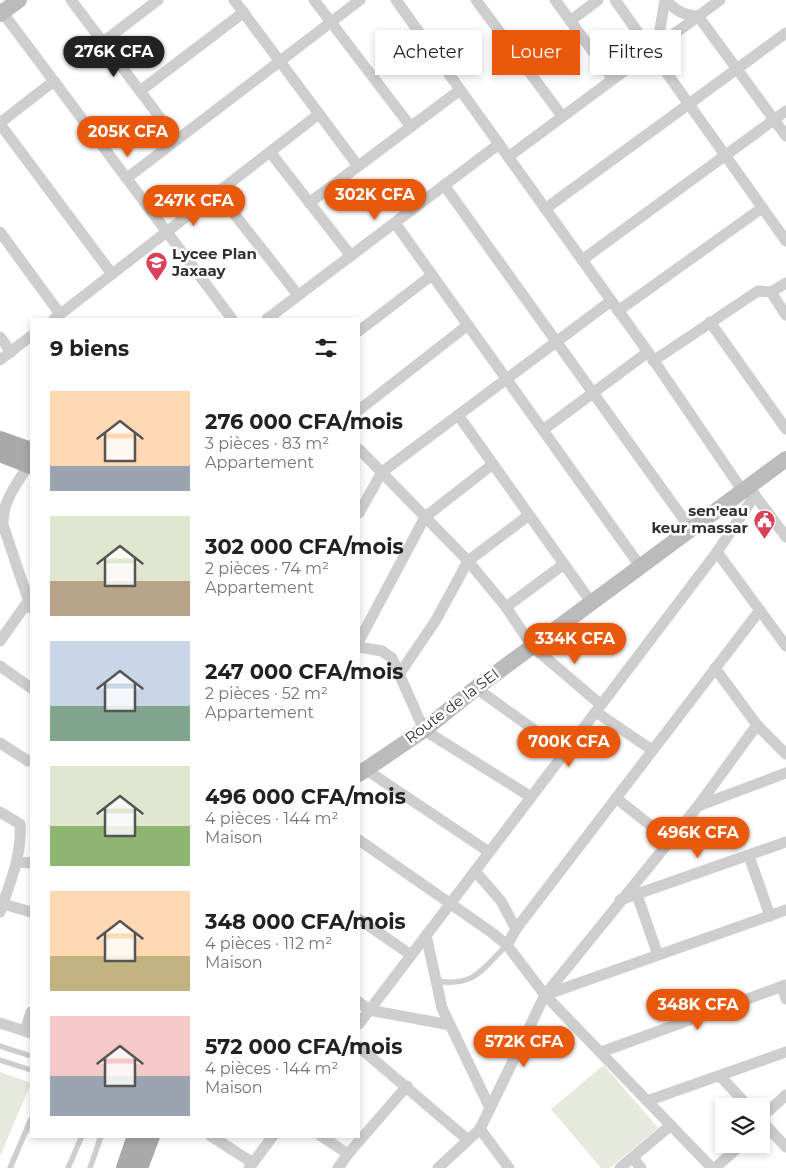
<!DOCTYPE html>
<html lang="fr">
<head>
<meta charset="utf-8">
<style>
	body { margin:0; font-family:Montserrat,sans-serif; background:#f2f2f2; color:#222; height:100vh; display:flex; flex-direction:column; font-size:19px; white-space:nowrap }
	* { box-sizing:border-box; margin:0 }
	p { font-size:16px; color:#767676 }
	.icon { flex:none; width:28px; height:28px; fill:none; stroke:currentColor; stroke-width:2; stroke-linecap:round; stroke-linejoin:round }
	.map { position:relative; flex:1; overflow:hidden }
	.panel { position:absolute; left:30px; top:318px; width:330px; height:820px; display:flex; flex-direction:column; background:#fff; border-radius:0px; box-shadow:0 2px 8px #0003 }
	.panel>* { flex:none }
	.banner { position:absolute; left:375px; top:30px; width:335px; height:45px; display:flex; gap:10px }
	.tools { position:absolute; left:715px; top:1098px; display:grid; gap:10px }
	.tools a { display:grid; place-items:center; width:55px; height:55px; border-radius:0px; background:#fff; box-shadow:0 2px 8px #0003; font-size:25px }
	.price { position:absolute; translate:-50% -42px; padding:0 11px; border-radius:18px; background:#ea580c; color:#fff; font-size:16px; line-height:32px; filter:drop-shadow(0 1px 2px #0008) }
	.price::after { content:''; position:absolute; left:50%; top:30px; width:15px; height:11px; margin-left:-8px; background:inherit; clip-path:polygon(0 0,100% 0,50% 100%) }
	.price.on { background:#222; color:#fff }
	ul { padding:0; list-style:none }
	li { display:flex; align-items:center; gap:15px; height:125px; padding:0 20px }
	li span { display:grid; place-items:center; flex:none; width:140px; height:100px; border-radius:0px; color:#555 }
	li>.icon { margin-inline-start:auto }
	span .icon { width:60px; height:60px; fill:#fffc; stroke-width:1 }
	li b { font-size:21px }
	h2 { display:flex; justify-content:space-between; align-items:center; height:60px; padding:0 20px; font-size:21px }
	.pill { padding:0 18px; border-radius:0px; background:#fff; box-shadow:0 2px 8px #0003; font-size:18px; line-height:45px }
	.pill.on { background:#ea580c; color:#fff }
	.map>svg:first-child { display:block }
	.green { fill:#e5eadd }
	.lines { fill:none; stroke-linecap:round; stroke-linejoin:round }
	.lane { stroke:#cecece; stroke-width:5.5 }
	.street { stroke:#cecece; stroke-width:11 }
	.secondary { stroke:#bbb; stroke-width:16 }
	.primary { stroke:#a9a9a9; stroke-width:18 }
	.labels { text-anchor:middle; stroke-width:5; stroke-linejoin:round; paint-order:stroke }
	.poi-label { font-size:15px; font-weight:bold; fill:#313131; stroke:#fff; text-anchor:start }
	.street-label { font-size:15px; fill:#313131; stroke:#fff }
</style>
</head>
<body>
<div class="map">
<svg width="786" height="1168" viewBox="0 0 786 1168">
	<rect width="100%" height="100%" fill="#fff"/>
	<!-- green -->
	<g class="green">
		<polygon points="604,1065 658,1128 610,1168 601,1168 551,1109"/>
		<polygon points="0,1072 31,1083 0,1156"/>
	</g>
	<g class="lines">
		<!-- lane -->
		<g class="lane">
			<path d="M436,981C475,987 481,970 507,945"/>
			<polyline points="0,1046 31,1056"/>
			<polyline points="0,1060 31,1070"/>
			<polyline points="10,1168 31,1119"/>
			<polyline points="68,1168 82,1136"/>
			<polyline points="90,1168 101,1136"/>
		</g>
		<!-- street -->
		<g class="street">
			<polyline points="71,0 177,140"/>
			<polyline points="234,0 358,166"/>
			<polyline points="314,0 411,127"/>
			<polyline points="396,0 648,352 742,490"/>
			<polyline points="476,0 562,116"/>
			<polyline points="555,0 613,79"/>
			<polyline points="615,0 786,241"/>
			<path d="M666,0C676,11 683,15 698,16L786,136"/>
			<polyline points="0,9 232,319"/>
			<polyline points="570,21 598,0"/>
			<polyline points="103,42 158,0"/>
			<polyline points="657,46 665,0"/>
			<polyline points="140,91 244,12"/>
			<polyline points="0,123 54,81"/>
			<polyline points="0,124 112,274"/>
			<polyline points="270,152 351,256"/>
			<polyline points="508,157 720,0"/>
			<polyline points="127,178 360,0"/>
			<polyline points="444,185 690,528"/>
			<polyline points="217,192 298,295"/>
			<polyline points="309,203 460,90"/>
			<polyline points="545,209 786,33"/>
			<polyline points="395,223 640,566"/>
			<polyline points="0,232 60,314"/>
			<polyline points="582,260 786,111"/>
			<polyline points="771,292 786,315"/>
			<polyline points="618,311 762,208"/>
			<polyline points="54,319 319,114"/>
			<polyline points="267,319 499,144"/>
			<polyline points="710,322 786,429"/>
			<polyline points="359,331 432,275"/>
			<polyline points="0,337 11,352"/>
			<polyline points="0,360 31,336"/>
			<polyline points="653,361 758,291 771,292 786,283"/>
			<polyline points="359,410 468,325"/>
			<polyline points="458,415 591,602"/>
			<polyline points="543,430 648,352"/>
			<polyline points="359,449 468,561 506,607 532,646 600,704"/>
			<path d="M29,464C17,484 2,501 3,525L31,608"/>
			<polyline points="751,490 786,537"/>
			<polyline points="359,513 382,472 611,301"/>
			<polyline points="717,552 786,646"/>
			<polyline points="506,607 564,564"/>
			<polyline points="0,641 29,600"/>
			<polyline points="359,641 425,517 493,464"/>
			<polyline points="359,647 382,651 392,658 424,730 531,797"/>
			<polyline points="0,666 31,688"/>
			<polyline points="715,668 757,725 786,754"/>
			<polyline points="400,673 436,620 468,561 529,515"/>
			<polyline points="476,688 565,752"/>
			<polyline points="596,712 652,750"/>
			<polyline points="0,743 28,761"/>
			<polyline points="365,769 489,852"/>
			<polyline points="616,798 669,840"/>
			<polyline points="698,806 786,773"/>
			<path d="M0,812L20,824C22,856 10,883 0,912"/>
			<polyline points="359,840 491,932 507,945 545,995 712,1168"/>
			<polyline points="749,856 770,916"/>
			<polyline points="18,862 31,863"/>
			<polyline points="475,871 501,901 516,929"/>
			<polyline points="637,895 658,955"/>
			<polyline points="620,900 786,842"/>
			<polyline points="3,904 31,912"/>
			<polyline points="359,919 411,955"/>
			<polyline points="426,935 442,1008 490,1108"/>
			<polyline points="507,945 516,929 760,610"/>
			<polyline points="782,986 786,999"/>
			<polyline points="545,995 786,910"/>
			<polyline points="359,1002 369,1010 450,1025"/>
			<polyline points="0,1023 31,1033"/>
			<polyline points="359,1024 717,552 755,495"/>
			<polyline points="25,1031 31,1012"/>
			<polyline points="359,1047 468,1140"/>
			<polyline points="601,1052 786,985"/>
			<polyline points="720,1076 748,1106"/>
			<polyline points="647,1101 786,1052"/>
			<polyline points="761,1118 786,1095"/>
			<polyline points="761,1120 786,1147"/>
			<polyline points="480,1129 509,1168"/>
			<polyline points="211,1136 253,1163"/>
			<polyline points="321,1136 348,1154 338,1168"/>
			<polyline points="348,1154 407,1086"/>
			<polyline points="633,1158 641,1168"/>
			<polyline points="249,1168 273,1136"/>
			<polyline points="438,1168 480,1129 545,995 698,806 757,725"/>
			<polyline points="620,1168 671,1125"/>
			<polyline points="715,1168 742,1144"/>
		</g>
		<!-- secondary -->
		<g class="secondary">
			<polyline points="0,14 19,0"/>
			<polyline points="359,774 424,730 476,688 786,459"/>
		</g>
		<!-- primary -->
		<g class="primary">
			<polyline points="0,440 31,451"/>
			<polyline points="0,453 31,465"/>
			<polyline points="125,1168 136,1136"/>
			<polyline points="139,1168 151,1136"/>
		</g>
	</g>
	<!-- icons -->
	<defs>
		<symbol id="school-pin" viewBox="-11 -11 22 30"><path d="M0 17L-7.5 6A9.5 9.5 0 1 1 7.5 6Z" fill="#da4157" stroke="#fff"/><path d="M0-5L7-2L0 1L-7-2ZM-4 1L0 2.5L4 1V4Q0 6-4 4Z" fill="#fff"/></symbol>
		<symbol id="civic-pin" viewBox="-11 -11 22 30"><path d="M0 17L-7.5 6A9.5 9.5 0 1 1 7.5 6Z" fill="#da4157" stroke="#fff"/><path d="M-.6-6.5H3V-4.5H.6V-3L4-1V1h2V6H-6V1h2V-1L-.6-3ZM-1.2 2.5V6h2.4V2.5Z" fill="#fff"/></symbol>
	</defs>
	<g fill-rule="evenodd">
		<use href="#school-pin" x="144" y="250" width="25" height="34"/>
		<use href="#civic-pin" x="752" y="508" width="25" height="34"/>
	</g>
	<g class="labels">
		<!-- poi labels -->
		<g class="poi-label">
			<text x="172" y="259">Lycee Plan<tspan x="172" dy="17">Jaxaay</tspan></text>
			<text x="748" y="516" text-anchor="end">sen'eau<tspan x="748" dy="17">keur massar</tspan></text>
		</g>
		<!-- street labels -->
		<g class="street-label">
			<text transform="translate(452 706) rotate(-37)" y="5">Route de la SEI</text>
		</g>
	</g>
</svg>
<div class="tools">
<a><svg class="icon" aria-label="layers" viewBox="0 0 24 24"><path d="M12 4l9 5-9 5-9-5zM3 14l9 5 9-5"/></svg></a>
</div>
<b class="price on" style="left:114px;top:78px">276K CFA</b>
<b class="price" style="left:128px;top:158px">205K CFA</b>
<b class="price" style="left:375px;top:221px">302K CFA</b>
<b class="price" style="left:194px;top:227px">247K CFA</b>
<b class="price" style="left:575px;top:665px">334K CFA</b>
<b class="price" style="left:569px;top:768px">700K CFA</b>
<b class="price" style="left:698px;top:859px">496K CFA</b>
<b class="price" style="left:698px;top:1031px">348K CFA</b>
<b class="price" style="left:524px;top:1068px">572K CFA</b>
<div class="banner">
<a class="pill">Acheter</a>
<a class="pill on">Louer</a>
<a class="pill">Filtres</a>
</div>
<section class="panel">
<h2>9 biens<svg class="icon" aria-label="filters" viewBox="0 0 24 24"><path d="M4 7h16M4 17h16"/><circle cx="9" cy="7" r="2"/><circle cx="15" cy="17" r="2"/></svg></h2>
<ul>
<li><span style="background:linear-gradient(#ffd9b3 75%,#9aa5b1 0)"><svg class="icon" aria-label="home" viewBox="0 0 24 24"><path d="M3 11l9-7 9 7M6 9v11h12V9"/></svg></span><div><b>276 000 CFA/mois</b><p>3 pièces · 83 m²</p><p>Appartement</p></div></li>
<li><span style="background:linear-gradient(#dfe7d0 65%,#b9a48a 0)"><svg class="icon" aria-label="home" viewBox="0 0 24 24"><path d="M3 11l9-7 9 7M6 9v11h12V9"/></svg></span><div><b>302 000 CFA/mois</b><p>2 pièces · 74 m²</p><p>Appartement</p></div></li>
<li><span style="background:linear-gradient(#c9d6e8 65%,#7fa58c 0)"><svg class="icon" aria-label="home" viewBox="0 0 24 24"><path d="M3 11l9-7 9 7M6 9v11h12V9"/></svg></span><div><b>247 000 CFA/mois</b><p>2 pièces · 52 m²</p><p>Appartement</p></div></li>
<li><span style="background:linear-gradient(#dfe7d0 60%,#8fb573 0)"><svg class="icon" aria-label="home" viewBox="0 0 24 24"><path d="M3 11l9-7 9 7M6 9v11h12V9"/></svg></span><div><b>496 000 CFA/mois</b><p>4 pièces · 144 m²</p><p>Maison</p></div></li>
<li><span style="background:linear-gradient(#ffd9b3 65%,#c2b280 0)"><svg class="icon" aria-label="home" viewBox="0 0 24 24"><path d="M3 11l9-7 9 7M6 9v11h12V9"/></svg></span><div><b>348 000 CFA/mois</b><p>4 pièces · 112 m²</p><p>Maison</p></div></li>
<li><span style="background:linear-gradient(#f6c9c9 60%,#9aa5b1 0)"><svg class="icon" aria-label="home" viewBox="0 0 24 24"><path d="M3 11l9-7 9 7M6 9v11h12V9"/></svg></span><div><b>572 000 CFA/mois</b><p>4 pièces · 144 m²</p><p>Maison</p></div></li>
</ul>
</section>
</div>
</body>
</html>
